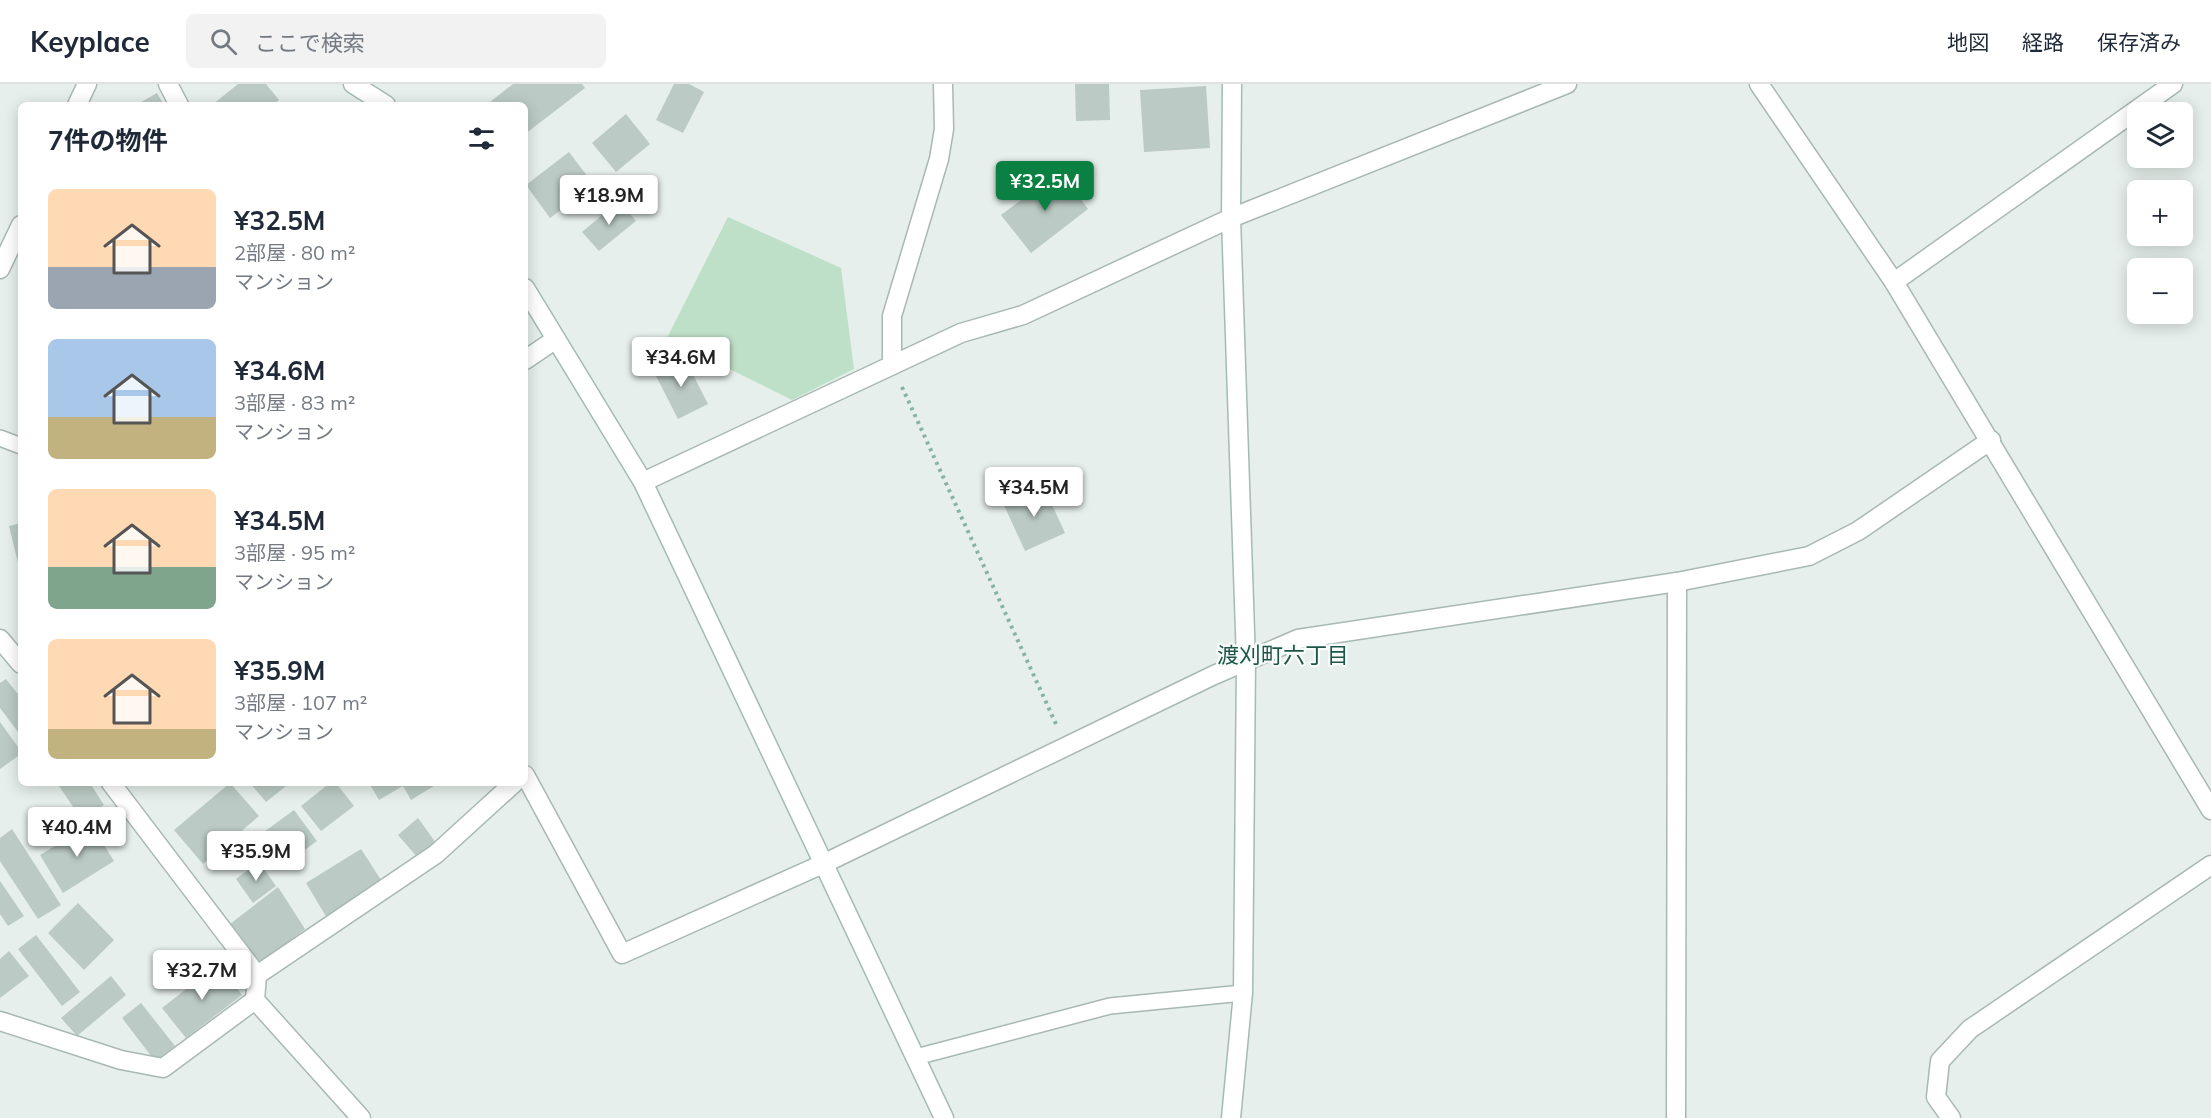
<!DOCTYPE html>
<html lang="ja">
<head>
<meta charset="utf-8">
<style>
	body { margin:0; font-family:Mulish,"Noto Sans JP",sans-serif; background:#f2f2f3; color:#1f2937; height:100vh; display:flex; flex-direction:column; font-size:22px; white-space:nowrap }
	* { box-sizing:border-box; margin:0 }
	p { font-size:20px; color:#747a83 }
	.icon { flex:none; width:33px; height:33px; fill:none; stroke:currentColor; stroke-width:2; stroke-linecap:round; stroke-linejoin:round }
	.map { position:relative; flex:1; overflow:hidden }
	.sheet { position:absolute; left:18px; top:18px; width:510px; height:684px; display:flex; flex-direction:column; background:#fff; border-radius:9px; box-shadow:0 3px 15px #0003 }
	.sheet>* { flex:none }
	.fabs { position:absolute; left:2127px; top:18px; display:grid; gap:12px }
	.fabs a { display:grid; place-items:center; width:66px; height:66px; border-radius:9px; background:#fff; box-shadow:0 3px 15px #0003; font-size:30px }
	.price { position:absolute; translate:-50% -51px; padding:0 14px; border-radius:6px; background:#fff; color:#222; font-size:20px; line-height:39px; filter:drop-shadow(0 2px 3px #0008) }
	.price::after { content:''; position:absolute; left:50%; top:36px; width:18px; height:14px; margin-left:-9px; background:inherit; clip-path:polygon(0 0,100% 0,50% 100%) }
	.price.active { background:#0b8043; color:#fff }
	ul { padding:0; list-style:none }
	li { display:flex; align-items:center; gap:18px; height:150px; padding:0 30px }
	li span { display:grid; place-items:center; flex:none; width:168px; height:120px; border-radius:9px; color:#555 }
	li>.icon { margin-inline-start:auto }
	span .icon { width:72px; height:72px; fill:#fffc; stroke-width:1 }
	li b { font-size:26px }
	h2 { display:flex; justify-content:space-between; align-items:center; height:72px; padding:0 30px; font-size:26px }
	header { display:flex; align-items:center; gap:36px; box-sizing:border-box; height:84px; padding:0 30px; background:#fff; border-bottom:2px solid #e0e1e3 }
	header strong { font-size:28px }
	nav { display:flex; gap:33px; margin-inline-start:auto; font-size:21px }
	.search { width:420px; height:54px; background:#f2f2f3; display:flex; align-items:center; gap:15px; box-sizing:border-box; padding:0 21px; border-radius:9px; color:#747a83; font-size:22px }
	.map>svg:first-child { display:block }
	.green { fill:#bfe0c8 }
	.building { fill:#bbcac4 }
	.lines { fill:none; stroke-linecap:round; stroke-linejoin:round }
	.lane-casing { stroke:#a8b8b2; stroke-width:18 }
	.street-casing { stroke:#a8b8b2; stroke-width:21 }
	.secondary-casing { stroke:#a4bbb3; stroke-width:21 }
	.path { stroke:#86b3a5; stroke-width:4; stroke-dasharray:3 4.5; stroke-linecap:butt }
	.lane { stroke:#fff; stroke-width:15 }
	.street { stroke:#fff; stroke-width:18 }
	.secondary { stroke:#fff; stroke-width:18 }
	.labels { text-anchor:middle; stroke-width:4.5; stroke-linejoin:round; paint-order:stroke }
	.neighbourhood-label { font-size:22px; fill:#1f5548; stroke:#f7fbf9 }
</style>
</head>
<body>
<header>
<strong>Keyplace</strong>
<div class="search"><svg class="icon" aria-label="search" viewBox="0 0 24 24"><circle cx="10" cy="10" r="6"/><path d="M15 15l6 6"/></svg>ここで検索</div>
<nav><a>地図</a><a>経路</a><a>保存済み</a></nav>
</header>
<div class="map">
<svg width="2211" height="1034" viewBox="0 0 2211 1034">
	<rect width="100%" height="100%" fill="#e6efeb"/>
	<!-- green -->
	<polygon class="green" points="728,133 841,184 854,285 792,316 667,254"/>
	<!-- building -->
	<g class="building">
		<polygon points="238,0 266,0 279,16 273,21 212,21"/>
		<polygon points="513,0 582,0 585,4 525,50 525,21 486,21"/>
		<polygon points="674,0 689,0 704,8 683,49 656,36"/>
		<polygon points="1075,0 1109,0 1110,36 1076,37"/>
		<polygon points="1206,2 1210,64 1144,68 1140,6"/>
		<polygon points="157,9 164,21 136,21"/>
		<polygon points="626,30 650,60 616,88 592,59"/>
		<polygon points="569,68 594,101 550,134 526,101"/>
		<polygon points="1060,87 1088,125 1031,169 1001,131"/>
		<polygon points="619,117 636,137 599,167 582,148"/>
		<polygon points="684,273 708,320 678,335 654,288"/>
		<polygon points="1043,401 1065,449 1025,467 1003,419"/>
		<polygon points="21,439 21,487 20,487 9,442"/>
		<polygon points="6,595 21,614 21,652 0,624 0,599"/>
		<polygon points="0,638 21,667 21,670 0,685"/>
		<polygon points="57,699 90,699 104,721 82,736"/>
		<polygon points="230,699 259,732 203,780 174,746"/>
		<polygon points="250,699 290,699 266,718"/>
		<polygon points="330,699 336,699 354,722 321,747 301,722"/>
		<polygon points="369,699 439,699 411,716 403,702 379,716"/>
		<polygon points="294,726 317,757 287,779 264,748"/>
		<polygon points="418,734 436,759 418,774 398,751"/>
		<polygon points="91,740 114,777 63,809 40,771"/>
		<polygon points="12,745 61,821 38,835 0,777 0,754"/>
		<polygon points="361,765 383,799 327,834 306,799"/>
		<polygon points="259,778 276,802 253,819 236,795"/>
		<polygon points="0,797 24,832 8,842 0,830"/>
		<polygon points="278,803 305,845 251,886 221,847"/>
		<polygon points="78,819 114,856 84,886 48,849"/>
		<polygon points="36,851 80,908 62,922 18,865"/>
		<polygon points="9,867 29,892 0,914 0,875"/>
		<polygon points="218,880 242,911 186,954 162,924"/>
		<polygon points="111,892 126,911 77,952 61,934"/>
		<polygon points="141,919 175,962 155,977 122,934"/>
	</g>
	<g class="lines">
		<defs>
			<g id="lane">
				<polyline points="0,354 21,362"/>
				<polyline points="916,973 1110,922 1243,909"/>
			</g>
			<g id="street">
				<polyline points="168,0 179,21"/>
				<polyline points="1759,0 1894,198 2211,726"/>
				<polyline points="77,21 87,0"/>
				<polyline points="0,185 21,141"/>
				<polyline points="1894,198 2173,0"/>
				<polyline points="525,276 556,255"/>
				<polyline points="892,281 892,232 939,75 944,45 943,0"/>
				<polyline points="643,398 961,249 1023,231 1231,134 1567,0"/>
				<polyline points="0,555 21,580"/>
				<polyline points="525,691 622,870 825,779 1214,591 1298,555 1677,498 1809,472 1858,447 1991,356"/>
				<polyline points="111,699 257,891 255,916 361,1034"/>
				<polyline points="257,891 436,770 514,699"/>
				<polyline points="0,937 121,976 163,984 255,916"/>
				<polyline points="1676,1034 1677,498"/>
				<polyline points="1951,1034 1936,1013 1940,977 1970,945 2211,781"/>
			</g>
			<g id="secondary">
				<polyline points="353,0 386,21"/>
				<polyline points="525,204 643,398 944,1034"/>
				<polyline points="1231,1034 1243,909 1246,577 1231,134 1232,0"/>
			</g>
		</defs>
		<!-- lane casing -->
		<use href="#lane" class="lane-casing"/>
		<!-- street casing -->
		<use href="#street" class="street-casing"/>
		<!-- secondary casing -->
		<use href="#secondary" class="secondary-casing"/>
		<!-- path -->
		<polyline class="path" points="902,303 1056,640"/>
		<!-- lane -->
		<use href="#lane" class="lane"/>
		<!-- street -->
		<use href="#street" class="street"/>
		<!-- secondary -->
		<use href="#secondary" class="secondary"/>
	</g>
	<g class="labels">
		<!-- neighbourhood labels -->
		<g class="neighbourhood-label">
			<text x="1283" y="579">渡刈町六丁目</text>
		</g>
	</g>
</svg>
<div class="fabs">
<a><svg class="icon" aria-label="layers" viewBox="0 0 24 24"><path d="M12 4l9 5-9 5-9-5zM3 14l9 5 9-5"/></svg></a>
<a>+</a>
<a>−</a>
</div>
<b class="price active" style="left:1045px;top:128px">¥32.5M</b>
<b class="price" style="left:609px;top:142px">¥18.9M</b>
<b class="price" style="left:681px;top:304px">¥34.6M</b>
<b class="price" style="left:1034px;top:434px">¥34.5M</b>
<b class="price" style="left:77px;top:774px">¥40.4M</b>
<b class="price" style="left:256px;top:798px">¥35.9M</b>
<b class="price" style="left:202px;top:917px">¥32.7M</b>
<section class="sheet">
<h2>7件の物件<svg class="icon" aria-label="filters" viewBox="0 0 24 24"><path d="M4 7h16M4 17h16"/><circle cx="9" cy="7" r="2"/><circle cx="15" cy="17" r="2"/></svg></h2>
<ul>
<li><span style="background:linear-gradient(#ffd9b3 65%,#9aa5b1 0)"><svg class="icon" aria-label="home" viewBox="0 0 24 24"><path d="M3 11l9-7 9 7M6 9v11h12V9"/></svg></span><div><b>¥32.5M</b><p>2部屋 · 80 m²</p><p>マンション</p></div></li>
<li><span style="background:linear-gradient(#a9c7e8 65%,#c2b280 0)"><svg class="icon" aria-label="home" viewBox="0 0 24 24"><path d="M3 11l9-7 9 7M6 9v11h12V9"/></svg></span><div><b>¥34.6M</b><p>3部屋 · 83 m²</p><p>マンション</p></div></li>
<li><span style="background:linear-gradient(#ffd9b3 65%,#7fa58c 0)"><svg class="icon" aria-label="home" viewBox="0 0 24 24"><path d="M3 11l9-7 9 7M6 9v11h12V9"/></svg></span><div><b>¥34.5M</b><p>3部屋 · 95 m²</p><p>マンション</p></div></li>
<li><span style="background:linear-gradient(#ffd9b3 75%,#c2b280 0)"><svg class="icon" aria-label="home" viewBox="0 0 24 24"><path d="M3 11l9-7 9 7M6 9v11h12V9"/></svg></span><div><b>¥35.9M</b><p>3部屋 · 107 m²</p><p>マンション</p></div></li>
</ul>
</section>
</div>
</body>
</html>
